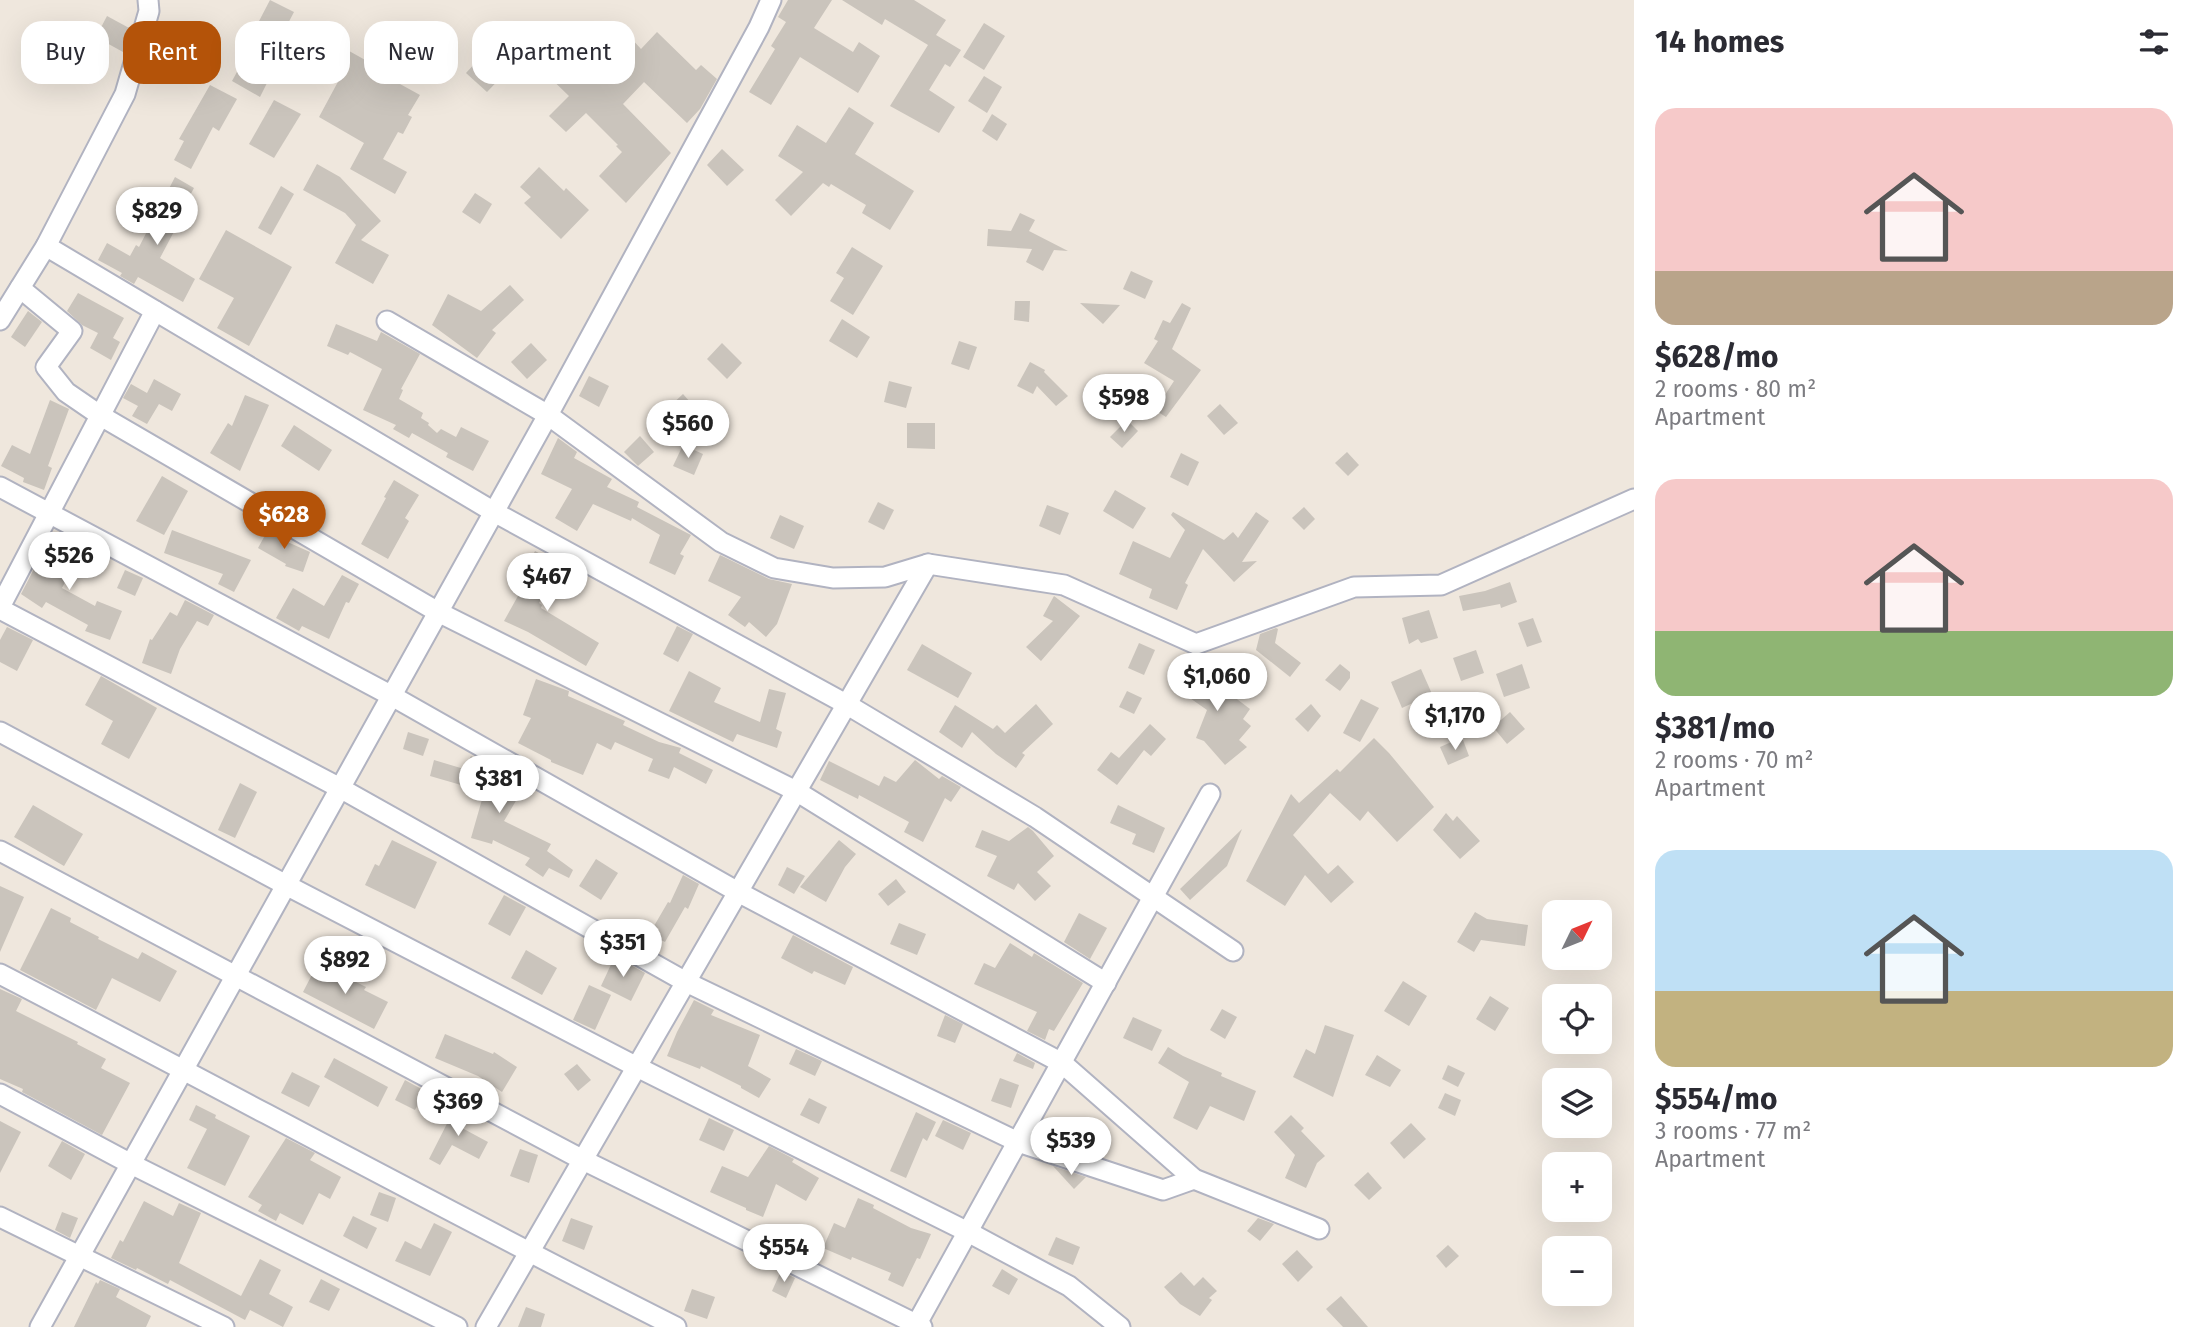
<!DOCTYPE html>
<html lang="en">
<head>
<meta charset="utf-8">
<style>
	body { margin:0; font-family:"Fira Sans",sans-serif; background:#f7f7f7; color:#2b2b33; height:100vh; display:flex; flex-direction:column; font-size:26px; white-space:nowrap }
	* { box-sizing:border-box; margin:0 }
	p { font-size:23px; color:#7c7c81 }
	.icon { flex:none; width:38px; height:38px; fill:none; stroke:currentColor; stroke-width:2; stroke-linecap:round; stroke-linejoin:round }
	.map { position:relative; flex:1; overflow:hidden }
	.side { display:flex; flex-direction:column; background:#fff; width:560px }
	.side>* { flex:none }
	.guide { position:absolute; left:21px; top:21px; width:665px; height:63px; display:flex; gap:14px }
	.needle { width:46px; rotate:47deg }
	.controls { position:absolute; left:1542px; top:900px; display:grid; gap:14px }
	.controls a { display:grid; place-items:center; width:70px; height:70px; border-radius:14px; background:#fff; box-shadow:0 7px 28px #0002; font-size:35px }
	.price { position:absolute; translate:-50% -60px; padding:0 16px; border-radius:24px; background:#fff; color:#222; font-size:23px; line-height:46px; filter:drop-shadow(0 2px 4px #0008) }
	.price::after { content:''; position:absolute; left:50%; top:42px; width:21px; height:16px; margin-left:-10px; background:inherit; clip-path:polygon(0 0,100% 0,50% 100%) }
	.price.current { background:#b45309; color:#fff }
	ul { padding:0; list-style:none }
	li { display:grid; align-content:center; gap:14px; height:371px; padding:0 21px }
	li span { display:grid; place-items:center; height:217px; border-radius:21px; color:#555 }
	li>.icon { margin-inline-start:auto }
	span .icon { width:126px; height:126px; fill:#fffc; stroke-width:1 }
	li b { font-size:30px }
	h2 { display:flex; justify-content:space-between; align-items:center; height:84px; padding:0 21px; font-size:30px }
	.pill { padding:0 24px; border-radius:21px; background:#fff; box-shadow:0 7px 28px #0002; font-size:24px; line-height:63px }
	.pill.current { background:#b45309; color:#fff }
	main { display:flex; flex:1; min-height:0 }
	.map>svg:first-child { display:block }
	.building { fill:#cac4bc }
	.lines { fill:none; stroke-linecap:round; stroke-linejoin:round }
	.street-casing { stroke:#b1b3c1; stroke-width:23 }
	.street { stroke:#fff; stroke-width:19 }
</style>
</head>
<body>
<main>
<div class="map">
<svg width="1634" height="1327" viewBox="0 0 1634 1327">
	<rect width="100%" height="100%" fill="#efe7dd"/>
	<!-- building -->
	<g class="building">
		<polygon points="270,0 294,12 282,35 289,39 260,97 232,81 249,50 245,48"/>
		<polygon points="788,0 832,0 814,28 853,52 859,42 880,56 858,93 800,57 771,105 749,92 775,49 771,46 786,22 778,17"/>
		<polygon points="842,0 914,0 946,20 936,35 961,50 950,67 945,64 929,90 955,107 939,133 890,106 928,45 885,19 882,25"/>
		<polygon points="107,16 131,29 123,52 96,37"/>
		<polygon points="984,23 1005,36 984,70 963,57"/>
		<polygon points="619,25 641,49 657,32 696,70 701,65 717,79 700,109 687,123 644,82 623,104 671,153 626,203 599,176 622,152 616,146 618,145 586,113 566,132 549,116 569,96 538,66 555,49 571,66 608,31 610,33"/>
		<polygon points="176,35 200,49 181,83 157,70"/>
		<polygon points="326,38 367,61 370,55 386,64 380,73 420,95 408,115 412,117 403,134 398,132 383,159 407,172 395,194 350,169 364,143 319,117 340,78 313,63"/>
		<polygon points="489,48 510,68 487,92 466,73"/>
		<polygon points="984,76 1002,87 987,113 968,101"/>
		<polygon points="210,85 237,99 219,131 213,127 191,169 174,160 184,141 179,139"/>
		<polygon points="274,100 301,114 274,158 249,144"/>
		<polygon points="849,107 874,123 855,154 914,191 890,230 862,213 866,205 831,184 829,187 823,183 791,216 775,200 803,172 778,156 797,125 826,143"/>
		<polygon points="992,114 1007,124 997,141 982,131"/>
		<polygon points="722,149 744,170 727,186 707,165"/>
		<polygon points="317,164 340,177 381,221 361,240 389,255 373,284 335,263 356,225 345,213 303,190"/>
		<polygon points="539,167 564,191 566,188 589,210 561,239 524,203 531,197 520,187"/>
		<polygon points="175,177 194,188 187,201 194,205 182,227 178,224 160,258 195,279 183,302 138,277 134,284 120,276 122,273 98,260 107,243 130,256 136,245 139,247"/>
		<polygon points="281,186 294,194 271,235 258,228"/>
		<polygon points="475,193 492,204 480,224 462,212"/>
		<polygon points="1020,213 1035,220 1029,231 1068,251 1054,250 1043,271 1026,262 1032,249 987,246 988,229 1011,231"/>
		<polygon points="226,230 292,267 249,346 217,328 234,298 199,279"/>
		<polygon points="852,247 883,266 853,315 830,301 844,278 836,273"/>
		<polygon points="1131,271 1153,281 1145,299 1123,289"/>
		<polygon points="510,285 524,300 492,330 496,333 477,358 432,325 448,294 481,311"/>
		<polygon points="78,293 124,318 113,338 120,342 111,360 90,348 98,333 82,325 67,311"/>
		<polygon points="1015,301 1030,301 1029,322 1014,320"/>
		<polygon points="1080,303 1120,305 1103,324"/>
		<polygon points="1182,303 1191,308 1172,349 1201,370 1166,417 1155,410 1174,381 1144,363 1158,341 1154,339 1163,320 1170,323"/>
		<polygon points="28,311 42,322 25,347 11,337"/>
		<polygon points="842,319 870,337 857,358 829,341"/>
		<polygon points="336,324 377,341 381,332 420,354 401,389 403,390 399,399 423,413 421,418 429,423 428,425 437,433 441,429 456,437 461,427 489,441 473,471 446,457 448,453 412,433 409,438 393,429 396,425 363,410 382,369 350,352 348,355 327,346"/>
		<polygon points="959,341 977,347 969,370 951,364"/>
		<polygon points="531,343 547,360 527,379 511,362"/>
		<polygon points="722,343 742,363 727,379 707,359"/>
		<polygon points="1030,362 1045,370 1044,372 1068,396 1056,406 1037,386 1033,394 1017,386"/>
		<polygon points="589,376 609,386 599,407 579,396"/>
		<polygon points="154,379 181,394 172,411 159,404 147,424 132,416 138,406 123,398 131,384 147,393"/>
		<polygon points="889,381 912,387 906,408 884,402"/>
		<polygon points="683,394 698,411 683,424 668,408"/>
		<polygon points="245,395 269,405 240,471 210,453 228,423 232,426"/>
		<polygon points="50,400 69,409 48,466 52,468 44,490 23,482 24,478 1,466 12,445 30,454"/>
		<polygon points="1220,404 1238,423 1224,435 1207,416"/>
		<polygon points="1127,420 1138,431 1122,448 1110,437"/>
		<polygon points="907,423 935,423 935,449 907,448"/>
		<polygon points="294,425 332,450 319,471 281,446"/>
		<polygon points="640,436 654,452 638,466 624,452"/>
		<polygon points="558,438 577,452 574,458 612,479 607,487 639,502 637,507 691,535 680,554 684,556 675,575 649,563 660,535 632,518 631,521 593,504 577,531 555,518 572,489 541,474"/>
		<polygon points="683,445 703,454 694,475 673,466"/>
		<polygon points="1347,452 1359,465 1348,476 1335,463"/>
		<polygon points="1181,453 1199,462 1188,486 1170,477"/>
		<polygon points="162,476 188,491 164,535 136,521"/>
		<polygon points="394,480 419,495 405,518 409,521 388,559 361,544 386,498 384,497"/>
		<polygon points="1115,490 1146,508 1133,529 1103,511"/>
		<polygon points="878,502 894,510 884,530 868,522"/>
		<polygon points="1047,505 1069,513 1060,535 1039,526"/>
		<polygon points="1304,507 1315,519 1304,530 1292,518"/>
		<polygon points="1173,512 1224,540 1233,532 1238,538 1256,512 1269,521 1242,562 1257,561 1234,582 1203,549 1185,583 1188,585 1177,610 1149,598 1152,589 1119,574 1133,541 1170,558 1185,530 1171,515"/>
		<polygon points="780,515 804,526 794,549 770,538"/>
		<polygon points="269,528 284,537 283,540 310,552 303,572 285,566 286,564 258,548"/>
		<polygon points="172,530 251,560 234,592 218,584 223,574 164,553"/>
		<polygon points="64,535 84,545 62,588 95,606 97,601 122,611 110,640 85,631 88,625 46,602 42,608 21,594 36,565 46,571"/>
		<polygon points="535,551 559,564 539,603 542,605 541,608 599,643 586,666 528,632 504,621 523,587 518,585"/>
		<polygon points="720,555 769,579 792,584 777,624 766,637 749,622 745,627 728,615 741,597 708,581"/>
		<polygon points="125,570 143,578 135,596 117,588"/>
		<polygon points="342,575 359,584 349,603 346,602 329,639 302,626 299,631 276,618 293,588 324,606"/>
		<polygon points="1510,582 1517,602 1501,608 1500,604 1463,611 1459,596 1485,591"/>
		<polygon points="1054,596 1080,616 1041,661 1026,647 1053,621 1043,616"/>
		<polygon points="185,600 214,615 208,626 197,621 180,649 171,674 142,663 150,639 152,640 170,612 177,616"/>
		<polygon points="1429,610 1438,638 1421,643 1418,639 1409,644 1402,618"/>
		<polygon points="1533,618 1542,642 1527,647 1518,623"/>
		<polygon points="677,626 693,634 678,662 663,654"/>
		<polygon points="7,627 33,640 17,671 0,662 0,640"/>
		<polygon points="1276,628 1278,629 1275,643 1301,663 1290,677 1256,650 1260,634"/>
		<polygon points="1139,643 1155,650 1144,675 1128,668"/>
		<polygon points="922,644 972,673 958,698 907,670"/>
		<polygon points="1476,650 1484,673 1461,681 1453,658"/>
		<polygon points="1194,662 1210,672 1208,674 1232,688 1229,693 1250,709 1243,719 1251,726 1239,740 1247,747 1225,765 1204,741 1196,738 1207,710 1177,689"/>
		<polygon points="1340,664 1350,672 1350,678 1340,691 1325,680"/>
		<polygon points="1522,664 1530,688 1504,697 1496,674"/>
		<polygon points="1421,669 1432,694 1402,708 1391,682"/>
		<polygon points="689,671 721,688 714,702 760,722 769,689 786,693 776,729 782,732 777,748 737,734 733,742 669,711"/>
		<polygon points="101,676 157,708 129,759 101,744 113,721 85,705"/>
		<polygon points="536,679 566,690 569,691 568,696 625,721 623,725 659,742 681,748 679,753 713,770 706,784 674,767 669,779 648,771 653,759 615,742 611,750 597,743 583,775 551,762 551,760 518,743 531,718 523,715"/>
		<polygon points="1127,691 1142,698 1134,714 1119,707"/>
		<polygon points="1361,699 1379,708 1360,742 1343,733"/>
		<polygon points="1036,704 1053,724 1022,753 1025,755 1016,768 996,754 972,732 962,748 939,732 955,705 993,729 997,725 1005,733"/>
		<polygon points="1311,704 1321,716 1308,732 1295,719"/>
		<polygon points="1510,712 1525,729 1507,744 1493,727"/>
		<polygon points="1150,724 1166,739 1151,756 1144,750 1117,785 1097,770 1111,752 1119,758"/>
		<polygon points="408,732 429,739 423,756 403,749"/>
		<polygon points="1374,738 1389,753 1434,807 1397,842 1368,811 1360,821 1330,793 1293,835 1328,874 1338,865 1354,882 1331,903 1305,875 1285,906 1246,881 1291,794 1299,803 1337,769 1340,772"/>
		<polygon points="1456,740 1463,740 1469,756 1448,765 1440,747"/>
		<polygon points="471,756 491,766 487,773 520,794 504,821 551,844 547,851 573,870 569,878 549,868 543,877 525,865 530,858 493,840 492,844 471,838 483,796 461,785 430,776 434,760 464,769"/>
		<polygon points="915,760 939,779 942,776 961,787 951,802 945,798 923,842 904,832 909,822 859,795 858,799 820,780 829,761 879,786 884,776 896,782"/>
		<polygon points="240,783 257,792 235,838 218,830"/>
		<polygon points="33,805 83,834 64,866 14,837"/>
		<polygon points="1118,805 1165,828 1154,853 1132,844 1136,834 1110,823"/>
		<polygon points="1446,813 1453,821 1457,816 1480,841 1460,859 1433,830"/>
		<polygon points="1028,827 1033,831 1054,856 1037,872 1051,886 1035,901 1018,883 1014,890 987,876 997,856 975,847 982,830 1009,841"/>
		<polygon points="1242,829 1227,866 1190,900 1180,889"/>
		<polygon points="392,840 437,862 415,909 365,885 375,864 379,866"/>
		<polygon points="839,840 856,854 845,867 826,902 800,887"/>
		<polygon points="596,859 618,873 601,900 579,886"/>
		<polygon points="787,867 805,876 794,894 778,885"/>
		<polygon points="683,875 699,884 688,909 685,907 665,942 655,937 659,929 654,926 668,902 670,903"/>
		<polygon points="896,879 906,892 888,906 878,894"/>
		<polygon points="0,886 24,897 0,952"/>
		<polygon points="504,895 526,907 510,936 488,924"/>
		<polygon points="51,908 71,918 70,922 99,937 98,939 138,959 142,952 177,971 160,1002 112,978 96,1010 20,970"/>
		<polygon points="1475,912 1487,919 1528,925 1525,946 1481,940 1474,952 1457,942"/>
		<polygon points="1079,913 1107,928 1090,959 1064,942"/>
		<polygon points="899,923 926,934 917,955 890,944"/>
		<polygon points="793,935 853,967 845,985 814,971 812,974 781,958"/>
		<polygon points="1010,943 1032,957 1034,953 1083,983 1054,1031 1049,1029 1045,1040 1027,1031 1037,1012 974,984 984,963 995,968"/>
		<polygon points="526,950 557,968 542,995 511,978"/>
		<polygon points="615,956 645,973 631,1001 601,986"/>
		<polygon points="318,963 366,987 364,990 388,1002 374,1029 303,992"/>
		<polygon points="1403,981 1427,996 1409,1026 1384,1011"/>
		<polygon points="589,985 611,995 595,1030 573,1020"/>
		<polygon points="0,989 22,999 16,1011 78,1042 77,1044 106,1059 101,1068 130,1083 102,1135 22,1092 23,1089 0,1079"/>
		<polygon points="1490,996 1509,1008 1495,1031 1476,1019"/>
		<polygon points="694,1000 714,1010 711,1015 760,1035 748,1066 771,1079 759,1098 741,1088 741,1086 701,1066 700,1069 667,1056 677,1032"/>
		<polygon points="1222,1009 1237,1017 1225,1039 1210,1030"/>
		<polygon points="945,1015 963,1024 955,1043 937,1036"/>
		<polygon points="1133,1017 1162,1030 1152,1051 1123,1038"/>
		<polygon points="1325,1025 1354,1035 1333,1097 1293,1077 1306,1049 1315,1054"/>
		<polygon points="445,1034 493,1054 494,1052 517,1067 502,1092 478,1076 435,1058"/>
		<polygon points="1168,1047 1183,1056 1222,1073 1221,1076 1256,1091 1244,1121 1210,1106 1197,1130 1173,1118 1189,1082 1158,1063"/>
		<polygon points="796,1049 822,1061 815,1076 789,1064"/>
		<polygon points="1017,1053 1035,1063 1033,1069 1013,1061"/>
		<polygon points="1377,1055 1401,1070 1390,1087 1365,1075"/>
		<polygon points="334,1058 388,1087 378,1107 324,1077"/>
		<polygon points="577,1064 591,1080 578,1091 564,1074"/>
		<polygon points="1448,1065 1465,1073 1458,1087 1442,1079"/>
		<polygon points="292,1072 320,1086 309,1107 281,1093"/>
		<polygon points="1000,1078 1019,1085 1011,1108 991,1101"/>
		<polygon points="405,1080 425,1091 415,1110 395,1100"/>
		<polygon points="1445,1093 1461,1100 1455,1116 1438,1108"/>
		<polygon points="809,1098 827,1107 819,1124 800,1115"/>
		<polygon points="196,1105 216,1115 215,1118 250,1136 225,1186 187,1168 207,1129 189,1120"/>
		<polygon points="456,1106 470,1114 462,1128 488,1142 479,1159 452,1145 440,1165 429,1159"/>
		<polygon points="916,1112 936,1122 927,1141 923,1138 906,1178 890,1171"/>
		<polygon points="1291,1115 1304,1128 1301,1131 1325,1156 1317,1163 1306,1188 1285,1178 1295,1155 1274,1132"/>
		<polygon points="709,1118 734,1130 724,1151 699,1140"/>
		<polygon points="943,1120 971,1133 963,1150 935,1136"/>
		<polygon points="0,1121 21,1132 0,1173"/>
		<polygon points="1411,1123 1426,1139 1404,1159 1390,1143"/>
		<polygon points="286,1138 315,1153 310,1160 341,1177 330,1199 319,1193 303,1225 280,1213 276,1221 258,1211 262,1205 248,1197"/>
		<polygon points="62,1141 85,1154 71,1180 48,1166"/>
		<polygon points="769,1146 794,1159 792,1162 819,1178 806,1201 776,1184 763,1217 746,1210 746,1208 710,1192 722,1166 748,1177"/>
		<polygon points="520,1149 538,1155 529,1183 510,1176"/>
		<polygon points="1053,1166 1086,1177 1074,1189"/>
		<polygon points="1368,1172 1382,1188 1369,1200 1354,1185"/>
		<polygon points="379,1192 396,1198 388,1222 370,1215"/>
		<polygon points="858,1198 874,1205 873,1208 911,1228 931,1234 920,1259 917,1258 903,1287 888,1280 891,1273 852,1257 851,1260 823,1248 834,1223 845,1228"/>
		<polygon points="144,1201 173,1216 179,1203 201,1213 179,1263 241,1296 260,1259 281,1270 269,1294 293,1307 283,1327 250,1310 245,1320 170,1280 168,1284 137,1268 136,1270 111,1258 120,1240 123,1242"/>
		<polygon points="62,1212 78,1218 70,1238 55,1230"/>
		<polygon points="353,1216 377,1228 367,1249 343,1236"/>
		<polygon points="571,1218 593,1226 584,1250 562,1241"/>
		<polygon points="1258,1218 1274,1224 1260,1241 1247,1231"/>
		<polygon points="434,1223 452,1232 430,1276 395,1261 405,1241 421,1249"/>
		<polygon points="1056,1237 1080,1247 1073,1265 1048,1255"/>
		<polygon points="1448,1245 1459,1256 1446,1268 1436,1256"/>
		<polygon points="1297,1250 1313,1267 1298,1282 1282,1264"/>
		<polygon points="1002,1269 1018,1279 1009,1295 992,1286"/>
		<polygon points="781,1271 795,1278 786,1298 772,1291"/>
		<polygon points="1181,1272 1194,1286 1203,1277 1217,1291 1209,1298 1212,1300 1200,1316 1180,1304 1164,1287"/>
		<polygon points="321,1279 340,1289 329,1311 309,1302"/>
		<polygon points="100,1280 120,1289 116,1297 151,1316 146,1327 74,1327 96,1282 98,1284"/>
		<polygon points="692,1289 715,1297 707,1319 684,1311"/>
		<polygon points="1341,1296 1368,1327 1343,1327 1326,1309"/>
		<polygon points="526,1307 545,1314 541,1327 518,1327"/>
	</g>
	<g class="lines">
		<defs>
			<g id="street">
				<polyline points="46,246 494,512 846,704 1035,817 1233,951"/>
				<polyline points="20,288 72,331 46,367 66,392 101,416 438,612 796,791 1106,983"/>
				<polyline points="0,320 46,246 125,94 149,11 148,0"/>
				<polyline points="387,321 548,415 721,542 774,568 833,578 885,577 928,564 1064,585 1196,644 1354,587 1441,585 1634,499"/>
				<polyline points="0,487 392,696 738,892 1062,1063 1194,1179 1319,1229"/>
				<polyline points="0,607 155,311"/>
				<polyline points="0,609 340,788 686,982 1018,1142 1163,1190 1194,1179"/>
				<polyline points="0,732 286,885 637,1067 968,1232 1069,1286 1120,1327"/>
				<polyline points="0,851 583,1160 922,1327"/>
				<path d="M0,974C226,1091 449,1213 676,1327"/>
				<polyline points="0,1094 131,1164 457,1327"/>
				<polyline points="0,1217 224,1327"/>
				<polyline points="40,1327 548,415 759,27 771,0"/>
				<polyline points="486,1327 928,564"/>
				<polyline points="915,1327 1210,794"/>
			</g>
		</defs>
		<!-- street casing -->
		<use href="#street" class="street-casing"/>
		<!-- street -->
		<use href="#street" class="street"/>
	</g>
</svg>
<div class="controls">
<a><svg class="needle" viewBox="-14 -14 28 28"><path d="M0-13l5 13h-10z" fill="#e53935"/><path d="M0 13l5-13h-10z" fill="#7c7c81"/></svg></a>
<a><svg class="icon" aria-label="locate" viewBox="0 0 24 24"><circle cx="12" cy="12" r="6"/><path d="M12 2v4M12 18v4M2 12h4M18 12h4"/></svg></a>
<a><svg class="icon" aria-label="layers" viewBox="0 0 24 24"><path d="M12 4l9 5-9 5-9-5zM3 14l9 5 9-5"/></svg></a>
<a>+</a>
<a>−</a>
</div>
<b class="price" style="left:157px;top:247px">$829</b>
<b class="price" style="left:1124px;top:434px">$598</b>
<b class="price" style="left:688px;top:460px">$560</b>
<b class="price current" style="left:284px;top:551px">$628</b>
<b class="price" style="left:69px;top:592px">$526</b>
<b class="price" style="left:547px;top:613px">$467</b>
<b class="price" style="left:1217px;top:713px">$1,060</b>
<b class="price" style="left:1455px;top:752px">$1,170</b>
<b class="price" style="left:499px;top:815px">$381</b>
<b class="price" style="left:623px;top:979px">$351</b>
<b class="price" style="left:345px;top:996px">$892</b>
<b class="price" style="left:458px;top:1138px">$369</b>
<b class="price" style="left:1071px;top:1177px">$539</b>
<b class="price" style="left:784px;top:1284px">$554</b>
<div class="guide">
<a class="pill">Buy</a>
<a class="pill current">Rent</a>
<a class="pill">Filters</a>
<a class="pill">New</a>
<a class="pill">Apartment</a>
</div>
</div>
<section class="side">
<h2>14 homes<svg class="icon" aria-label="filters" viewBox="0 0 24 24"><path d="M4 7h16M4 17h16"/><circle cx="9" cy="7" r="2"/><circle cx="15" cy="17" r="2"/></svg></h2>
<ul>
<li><span style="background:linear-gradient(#f6c9c9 75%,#b9a48a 0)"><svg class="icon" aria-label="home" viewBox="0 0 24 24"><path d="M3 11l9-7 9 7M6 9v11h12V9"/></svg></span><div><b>$628/mo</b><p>2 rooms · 80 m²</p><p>Apartment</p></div></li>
<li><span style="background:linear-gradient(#f6c9c9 70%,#8fb573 0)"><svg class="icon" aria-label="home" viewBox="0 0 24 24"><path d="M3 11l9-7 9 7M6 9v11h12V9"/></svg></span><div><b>$381/mo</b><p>2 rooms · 70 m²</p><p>Apartment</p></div></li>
<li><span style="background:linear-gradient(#bfe0f5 65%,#c2b280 0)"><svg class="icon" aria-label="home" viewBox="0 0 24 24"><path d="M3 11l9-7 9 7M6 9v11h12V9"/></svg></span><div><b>$554/mo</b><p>3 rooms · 77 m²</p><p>Apartment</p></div></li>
</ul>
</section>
</main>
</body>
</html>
